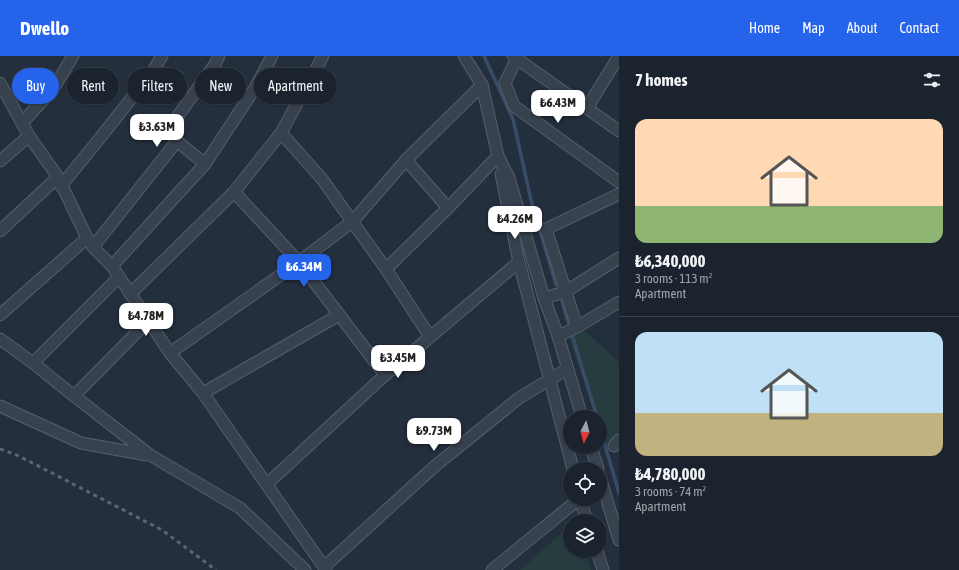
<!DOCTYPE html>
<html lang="en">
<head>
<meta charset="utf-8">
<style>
	body { margin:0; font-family:"Asap Condensed",sans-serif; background:#242b36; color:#f1f3f6; height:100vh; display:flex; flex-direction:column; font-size:15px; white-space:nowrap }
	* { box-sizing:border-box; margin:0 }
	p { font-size:13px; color:#a0a4aa }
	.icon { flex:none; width:22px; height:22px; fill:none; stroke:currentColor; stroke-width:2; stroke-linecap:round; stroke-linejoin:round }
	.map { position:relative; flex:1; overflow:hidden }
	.side { display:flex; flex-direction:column; background:#1b232e; width:340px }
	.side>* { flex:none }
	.banner { position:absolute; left:12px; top:12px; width:380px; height:36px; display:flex; gap:8px }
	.needle { width:26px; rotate:186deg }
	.controls { position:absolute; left:563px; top:354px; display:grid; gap:8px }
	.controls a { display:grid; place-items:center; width:44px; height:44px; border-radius:50%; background:#1b232e; box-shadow:0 1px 3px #0004,0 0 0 1px #39404a; font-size:20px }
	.price { position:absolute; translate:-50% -34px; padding:0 9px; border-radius:8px; background:#fff; color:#222; font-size:13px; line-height:26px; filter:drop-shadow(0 1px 2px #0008) }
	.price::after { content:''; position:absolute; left:50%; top:24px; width:12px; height:9px; margin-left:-6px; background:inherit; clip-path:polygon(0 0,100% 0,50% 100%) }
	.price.on { background:#2563eb; color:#fff }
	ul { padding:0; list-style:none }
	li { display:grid; align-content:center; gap:8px; height:212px; padding:0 16px }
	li+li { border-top:1px solid #39404a }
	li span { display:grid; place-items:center; height:124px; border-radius:12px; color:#555 }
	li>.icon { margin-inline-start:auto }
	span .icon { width:72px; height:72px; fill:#fffc; stroke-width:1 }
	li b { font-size:17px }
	h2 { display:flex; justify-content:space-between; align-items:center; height:48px; padding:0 16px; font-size:17px }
	.chip { padding:0 14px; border-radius:18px; background:#1b232e; box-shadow:0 1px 3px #0004,0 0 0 1px #39404a; font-size:14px; line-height:36px }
	.chip.on { background:#2563eb; color:#fff }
	header { display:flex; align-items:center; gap:24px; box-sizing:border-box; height:56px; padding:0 20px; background:#2563eb; color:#fff }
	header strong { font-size:19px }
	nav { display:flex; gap:22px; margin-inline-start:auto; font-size:14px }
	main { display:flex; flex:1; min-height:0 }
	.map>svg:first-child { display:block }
	.green { fill:#263c3f }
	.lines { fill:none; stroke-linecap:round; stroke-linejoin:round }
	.stream { stroke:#394c67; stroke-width:3.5 }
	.minor-casing { stroke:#565f6c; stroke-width:13 }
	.minor { stroke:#38414e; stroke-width:11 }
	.rail { stroke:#5a6575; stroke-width:3; stroke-dasharray:4 4; stroke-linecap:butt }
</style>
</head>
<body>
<header>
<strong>Dwello</strong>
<nav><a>Home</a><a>Map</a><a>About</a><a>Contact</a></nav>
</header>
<main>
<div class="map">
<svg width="619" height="514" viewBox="0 0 619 514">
	<rect width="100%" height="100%" fill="#242f3e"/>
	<!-- green -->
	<g class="green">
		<polygon points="585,275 619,306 619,378 606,391 600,372 600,361 596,361 569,281"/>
		<polygon points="570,470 570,495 585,495 591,514 520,514"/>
	</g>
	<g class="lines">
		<!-- stream -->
		<g class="stream">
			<polyline points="484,0 513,63 531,144 556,229"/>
			<polyline points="562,246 597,361"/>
			<polyline points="600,372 619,437"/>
		</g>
		<defs>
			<g id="minor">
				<polyline points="464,0 482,29 498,100 509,122 544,242 558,280 582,361"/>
				<polyline points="513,0 619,75"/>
				<polyline points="518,0 505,27 514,50 619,126"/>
				<polyline points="0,27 29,80 58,121 87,182 93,191 112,210 170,297 203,337 326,514"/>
				<polyline points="587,52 619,0"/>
				<polyline points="22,67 53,33 73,0"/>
				<polyline points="281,77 322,123 386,213 430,281"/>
				<polyline points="177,85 205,108"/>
				<polyline points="406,104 448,152"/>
				<polyline points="0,105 29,80"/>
				<polyline points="501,118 519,206 573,413"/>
				<polyline points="61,130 104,77 153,15 162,0"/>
				<polyline points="234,136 299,206 385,319"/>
				<polyline points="0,175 58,121"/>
				<polyline points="93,191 177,85 168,74 215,8 219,0"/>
				<polyline points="112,210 205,108 255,32 272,0"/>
				<polyline points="386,213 448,152 498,100"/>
				<polyline points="130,238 234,136 281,77 323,0"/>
				<polyline points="544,242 565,236 619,202"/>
				<polyline points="0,259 87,182"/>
				<polyline points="577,271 546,173 619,138"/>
				<polyline points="558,280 577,271 619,246"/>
				<polyline points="0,283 33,307 74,340 150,399 240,452 305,514"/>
				<polyline points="170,297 299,206 353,165 406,104 482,29"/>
				<polyline points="33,307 119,221"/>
				<polyline points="203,337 339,259"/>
				<polyline points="74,340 149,264"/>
				<polyline points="0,350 81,387 147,399"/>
				<polyline points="614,390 619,384"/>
				<polyline points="591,391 598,413"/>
				<polyline points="600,421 619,484"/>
				<polyline points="267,428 385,319 519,206"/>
				<polyline points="580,443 587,465"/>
				<polyline points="597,495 603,514"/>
				<polyline points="324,511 435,410 519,342 567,313"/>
				<polyline points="492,514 579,443"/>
			</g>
		</defs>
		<!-- minor casing -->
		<use href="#minor" class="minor-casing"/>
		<!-- minor -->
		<use href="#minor" class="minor"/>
		<!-- rail -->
		<polyline class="rail" points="0,393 19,400 162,474 216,514"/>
	</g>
</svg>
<div class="controls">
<a><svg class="needle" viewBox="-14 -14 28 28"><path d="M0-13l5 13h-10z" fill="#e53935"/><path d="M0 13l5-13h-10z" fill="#a0a4aa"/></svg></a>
<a><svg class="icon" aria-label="locate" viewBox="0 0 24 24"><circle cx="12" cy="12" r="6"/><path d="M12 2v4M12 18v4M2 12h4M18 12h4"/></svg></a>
<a><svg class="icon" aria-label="layers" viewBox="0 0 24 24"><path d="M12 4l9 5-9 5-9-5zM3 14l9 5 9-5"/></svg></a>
</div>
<b class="price" style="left:558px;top:68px">₺6.43M</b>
<b class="price" style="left:157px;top:92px">₺3.63M</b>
<b class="price" style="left:515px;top:184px">₺4.26M</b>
<b class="price on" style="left:304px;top:232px">₺6.34M</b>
<b class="price" style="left:146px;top:281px">₺4.78M</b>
<b class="price" style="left:398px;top:323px">₺3.45M</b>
<b class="price" style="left:434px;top:396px">₺9.73M</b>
<div class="banner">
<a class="chip on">Buy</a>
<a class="chip">Rent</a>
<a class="chip">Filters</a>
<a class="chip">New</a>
<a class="chip">Apartment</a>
</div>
</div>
<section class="side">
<h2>7 homes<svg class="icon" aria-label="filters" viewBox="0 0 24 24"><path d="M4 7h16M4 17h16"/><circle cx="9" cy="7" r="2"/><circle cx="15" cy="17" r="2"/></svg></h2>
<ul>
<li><span style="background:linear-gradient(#ffd9b3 70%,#8fb573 0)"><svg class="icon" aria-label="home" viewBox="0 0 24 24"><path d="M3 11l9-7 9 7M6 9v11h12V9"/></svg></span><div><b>₺6,340,000</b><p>3 rooms · 113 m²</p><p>Apartment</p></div></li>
<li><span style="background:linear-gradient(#bfe0f5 65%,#c2b280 0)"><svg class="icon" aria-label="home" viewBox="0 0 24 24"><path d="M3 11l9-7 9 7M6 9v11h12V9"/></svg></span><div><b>₺4,780,000</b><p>3 rooms · 74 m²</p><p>Apartment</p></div></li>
</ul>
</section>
</main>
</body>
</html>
